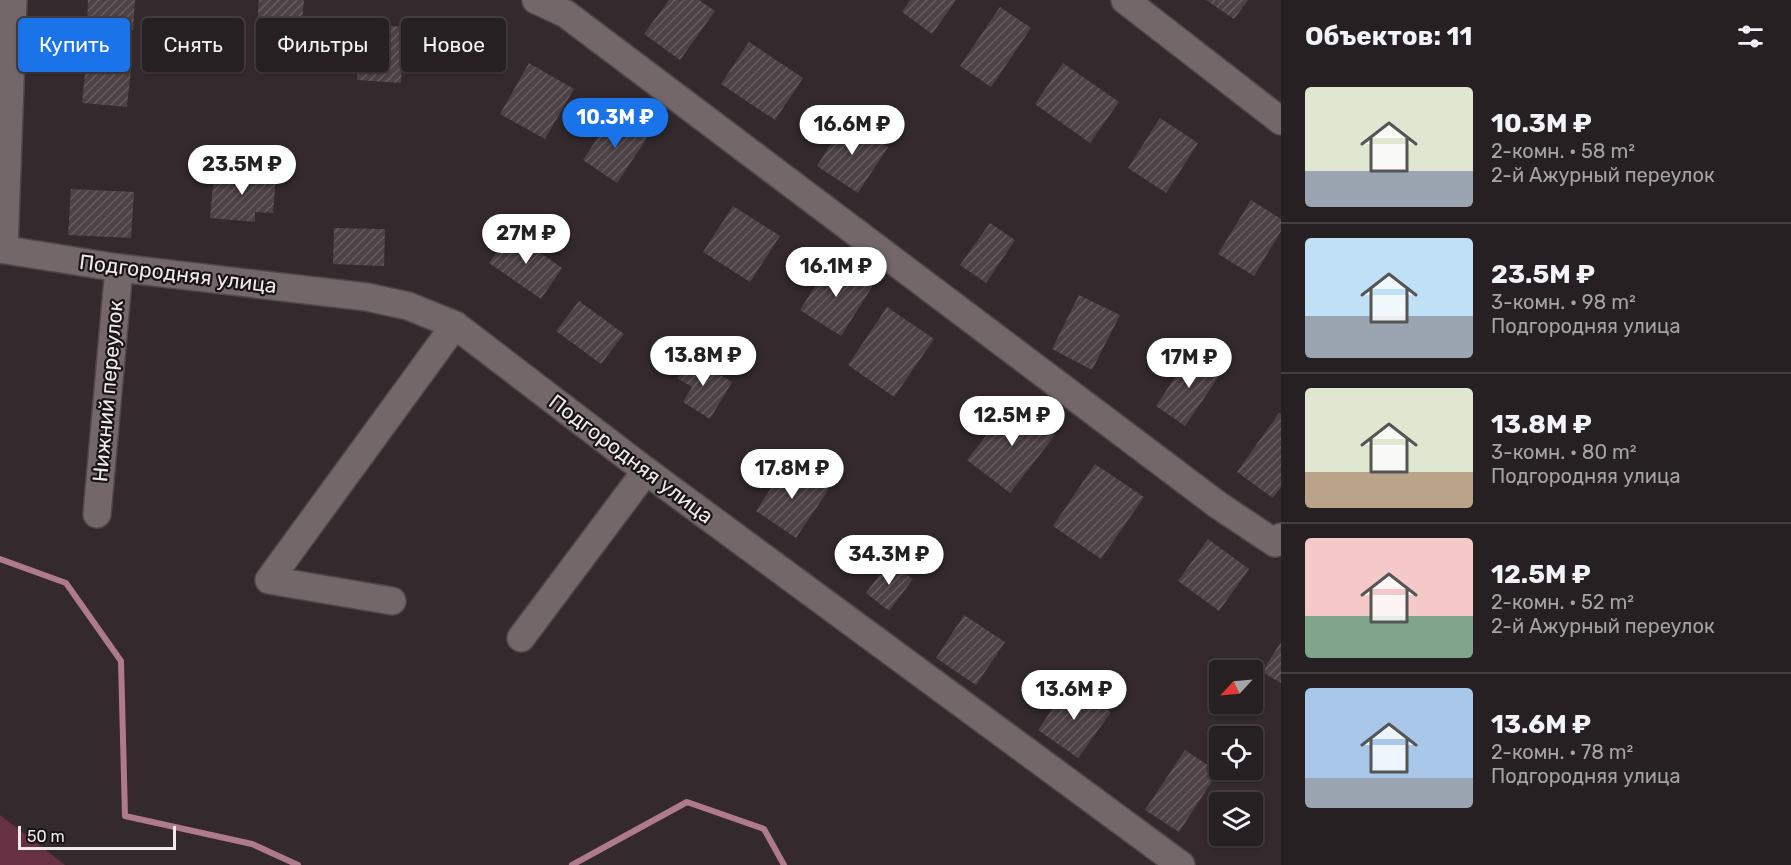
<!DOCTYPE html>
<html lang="ru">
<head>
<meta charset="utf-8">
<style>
	body { margin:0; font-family:Rubik,sans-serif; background:#2f282a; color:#f1f3f6; height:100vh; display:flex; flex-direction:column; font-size:22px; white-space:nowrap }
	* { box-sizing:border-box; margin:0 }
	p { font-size:20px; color:#a4a3a5 }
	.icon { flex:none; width:33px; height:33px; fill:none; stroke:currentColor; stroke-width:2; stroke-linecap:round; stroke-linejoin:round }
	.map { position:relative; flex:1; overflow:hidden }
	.panel { display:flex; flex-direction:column; background:#272022; width:510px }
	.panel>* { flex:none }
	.hud { position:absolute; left:18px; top:18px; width:570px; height:54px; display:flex; gap:12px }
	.needle { width:39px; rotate:244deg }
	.tools { position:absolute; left:1209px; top:660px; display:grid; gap:12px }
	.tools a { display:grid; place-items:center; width:54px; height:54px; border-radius:6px; background:#272022; box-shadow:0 2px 4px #0004,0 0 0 2px #433e40; font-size:30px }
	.scale { position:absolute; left:18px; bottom:15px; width:158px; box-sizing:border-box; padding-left:6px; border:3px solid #f1eaec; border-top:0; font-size:16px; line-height:21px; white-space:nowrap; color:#f1eaec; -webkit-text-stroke:4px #191416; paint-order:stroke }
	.price { position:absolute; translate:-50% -51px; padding:0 14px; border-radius:21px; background:#fff; color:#222; font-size:20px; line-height:39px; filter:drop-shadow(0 2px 3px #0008) }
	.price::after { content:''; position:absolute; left:50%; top:36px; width:18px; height:14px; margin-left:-9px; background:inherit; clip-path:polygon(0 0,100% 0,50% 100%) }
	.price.selected { background:#1a73e8; color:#fff }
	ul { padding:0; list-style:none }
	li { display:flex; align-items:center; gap:18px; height:150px; padding:0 24px }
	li+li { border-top:2px solid #433e40 }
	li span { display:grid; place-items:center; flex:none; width:168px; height:120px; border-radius:6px; color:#555 }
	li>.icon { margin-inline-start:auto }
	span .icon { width:72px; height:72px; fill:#fffc; stroke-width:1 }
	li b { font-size:26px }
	h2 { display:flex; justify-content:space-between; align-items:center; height:72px; padding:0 24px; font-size:26px }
	.tag { padding:0 21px; border-radius:6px; background:#272022; box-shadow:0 2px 4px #0004,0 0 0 2px #433e40; font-size:21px; line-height:54px }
	.tag.selected { background:#1a73e8; color:#fff }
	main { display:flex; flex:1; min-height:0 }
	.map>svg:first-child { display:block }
	.garden { fill:#673144 }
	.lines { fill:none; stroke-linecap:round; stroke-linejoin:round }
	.stream { stroke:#b07a8d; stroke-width:6 }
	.building { fill:url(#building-hatch) }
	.minor-casing { stroke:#4f4749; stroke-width:30 }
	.minor { stroke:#73676a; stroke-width:27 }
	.labels { text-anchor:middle; stroke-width:4.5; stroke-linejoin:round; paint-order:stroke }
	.street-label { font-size:21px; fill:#f1eaec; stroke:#191416 }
</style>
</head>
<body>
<main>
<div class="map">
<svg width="1281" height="865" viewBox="0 0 1281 865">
	<defs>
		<pattern id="building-hatch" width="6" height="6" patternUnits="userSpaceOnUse" patternTransform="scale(1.5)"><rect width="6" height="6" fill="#4d4245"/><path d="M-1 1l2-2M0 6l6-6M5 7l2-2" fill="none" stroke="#675d60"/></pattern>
	</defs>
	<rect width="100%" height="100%" fill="#342a2d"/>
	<!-- garden -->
	<polygon class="garden" points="0,815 65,865 0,865"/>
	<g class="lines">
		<!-- stream -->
		<g class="stream">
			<polyline points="0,559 66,583 121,661 125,816 252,844 298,865"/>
			<polyline points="572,865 687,802 764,829 784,865"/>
		</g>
	</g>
	<!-- building -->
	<g class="building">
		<polygon points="88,0 135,0 133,30 87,28"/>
		<polygon points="259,0 304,0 299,54 255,51"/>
		<polygon points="669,0 699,0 715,11 680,60 644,34"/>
		<polygon points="910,0 956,0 932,34 902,12"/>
		<polygon points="1206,0 1248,0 1234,19"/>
		<polygon points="1000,7 1031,28 991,87 960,66"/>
		<polygon points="361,24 404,27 401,83 357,80"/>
		<polygon points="749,42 803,78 775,120 721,84"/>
		<polygon points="529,63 574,89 545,139 500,114"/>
		<polygon points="1063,63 1119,102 1090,143 1035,104"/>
		<polygon points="86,64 131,69 127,107 82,103"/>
		<polygon points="613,115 647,138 617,183 583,160"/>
		<polygon points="1160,118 1198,143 1166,193 1128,168"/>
		<polygon points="846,120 888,147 858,193 817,166"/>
		<polygon points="214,172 276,177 273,213 255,212 255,222 210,218"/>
		<polygon points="71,189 134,192 131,238 68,235"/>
		<polygon points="1251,200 1281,219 1281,231 1254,276 1218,254"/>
		<polygon points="733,206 780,236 750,282 703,252"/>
		<polygon points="990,223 1015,240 986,283 960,265"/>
		<polygon points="334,228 385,229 384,266 333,264"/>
		<polygon points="511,232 562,268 541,299 489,263"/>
		<polygon points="831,261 872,287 841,336 800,310"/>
		<polygon points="1079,295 1120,315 1092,370 1052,349"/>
		<polygon points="579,301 624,334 601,364 556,331"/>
		<polygon points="887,307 934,339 894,397 848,365"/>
		<polygon points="1192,352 1222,372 1185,426 1156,406"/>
		<polygon points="690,357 732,382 710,419 683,402 692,387 677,378"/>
		<polygon points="1013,401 1056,434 1010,493 967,460"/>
		<polygon points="1279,413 1281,414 1281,487 1273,498 1237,472"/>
		<polygon points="788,462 829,489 796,538 756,511"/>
		<polygon points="1095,464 1144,497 1101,559 1053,526"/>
		<polygon points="1208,539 1249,569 1219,611 1178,581"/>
		<polygon points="889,562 913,579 889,611 866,593"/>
		<polygon points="964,615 1005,642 976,685 936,658"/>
		<polygon points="1281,642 1281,683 1262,672"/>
		<polygon points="1070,683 1111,712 1078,758 1038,730"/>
		<polygon points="1185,750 1218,772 1179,832 1145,810"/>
	</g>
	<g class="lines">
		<defs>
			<g id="minor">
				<polyline points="536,0 566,14 1218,505 1275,543 1281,537"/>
				<polyline points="1125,0 1281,121"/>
				<polyline points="0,249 119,268 367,297 408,306 455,325 646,471 1181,865"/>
				<polyline points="4,249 13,0"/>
				<polyline points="97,514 119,268"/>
				<polyline points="392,601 269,580 455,325"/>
				<polyline points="521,638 646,471"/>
			</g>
		</defs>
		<!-- minor casing -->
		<use href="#minor" class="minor-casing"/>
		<!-- minor -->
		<use href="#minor" class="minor"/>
	</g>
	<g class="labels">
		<!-- street labels -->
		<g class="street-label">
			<text transform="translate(178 274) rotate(7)" y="7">Подгородняя улица</text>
			<text transform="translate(108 391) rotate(-85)" y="7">Нижний переулок</text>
			<text transform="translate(631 459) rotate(37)" y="7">Подгородняя улица</text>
		</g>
	</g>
</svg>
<div class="tools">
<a><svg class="needle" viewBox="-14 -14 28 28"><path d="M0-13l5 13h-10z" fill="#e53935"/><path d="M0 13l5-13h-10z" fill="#a4a3a5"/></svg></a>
<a><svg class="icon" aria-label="locate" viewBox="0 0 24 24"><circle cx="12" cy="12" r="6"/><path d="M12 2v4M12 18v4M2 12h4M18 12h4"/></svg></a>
<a><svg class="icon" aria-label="layers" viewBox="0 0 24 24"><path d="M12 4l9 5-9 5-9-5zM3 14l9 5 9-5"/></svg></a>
</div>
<div class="scale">50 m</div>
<b class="price selected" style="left:615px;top:149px">10.3M ₽</b>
<b class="price" style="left:852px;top:156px">16.6M ₽</b>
<b class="price" style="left:242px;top:196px">23.5M ₽</b>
<b class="price" style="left:526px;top:265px">27M ₽</b>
<b class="price" style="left:836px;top:298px">16.1M ₽</b>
<b class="price" style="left:703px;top:387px">13.8M ₽</b>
<b class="price" style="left:1189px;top:389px">17M ₽</b>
<b class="price" style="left:1012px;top:447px">12.5M ₽</b>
<b class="price" style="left:792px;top:500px">17.8M ₽</b>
<b class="price" style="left:889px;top:586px">34.3M ₽</b>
<b class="price" style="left:1074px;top:721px">13.6M ₽</b>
<div class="hud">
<a class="tag selected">Купить</a>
<a class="tag">Снять</a>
<a class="tag">Фильтры</a>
<a class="tag">Новое</a>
</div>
</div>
<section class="panel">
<h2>Объектов: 11<svg class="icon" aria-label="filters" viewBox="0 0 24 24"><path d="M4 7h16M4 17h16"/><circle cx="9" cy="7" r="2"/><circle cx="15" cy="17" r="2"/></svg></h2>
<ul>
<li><span style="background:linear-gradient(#dfe7d0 70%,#9aa5b1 0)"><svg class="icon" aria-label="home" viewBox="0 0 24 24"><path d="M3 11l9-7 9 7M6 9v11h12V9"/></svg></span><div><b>10.3M ₽</b><p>2-комн. · 58 m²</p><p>2-й Ажурный переулок</p></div></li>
<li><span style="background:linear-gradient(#bfe0f5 65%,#9aa5b1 0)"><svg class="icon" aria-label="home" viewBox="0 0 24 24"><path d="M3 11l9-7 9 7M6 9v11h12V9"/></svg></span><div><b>23.5M ₽</b><p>3-комн. · 98 m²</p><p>Подгородняя улица</p></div></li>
<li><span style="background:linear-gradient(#dfe7d0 70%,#b9a48a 0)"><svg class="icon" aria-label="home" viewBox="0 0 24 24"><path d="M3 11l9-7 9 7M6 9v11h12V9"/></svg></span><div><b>13.8M ₽</b><p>3-комн. · 80 m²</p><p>Подгородняя улица</p></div></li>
<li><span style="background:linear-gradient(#f6c9c9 65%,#7fa58c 0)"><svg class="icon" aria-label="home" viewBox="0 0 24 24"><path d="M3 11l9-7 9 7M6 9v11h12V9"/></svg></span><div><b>12.5M ₽</b><p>2-комн. · 52 m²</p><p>2-й Ажурный переулок</p></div></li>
<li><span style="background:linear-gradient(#a9c7e8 75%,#9aa5b1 0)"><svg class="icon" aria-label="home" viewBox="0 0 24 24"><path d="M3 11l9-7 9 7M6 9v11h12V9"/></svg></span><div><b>13.6M ₽</b><p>2-комн. · 78 m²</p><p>Подгородняя улица</p></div></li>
</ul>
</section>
</main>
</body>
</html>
